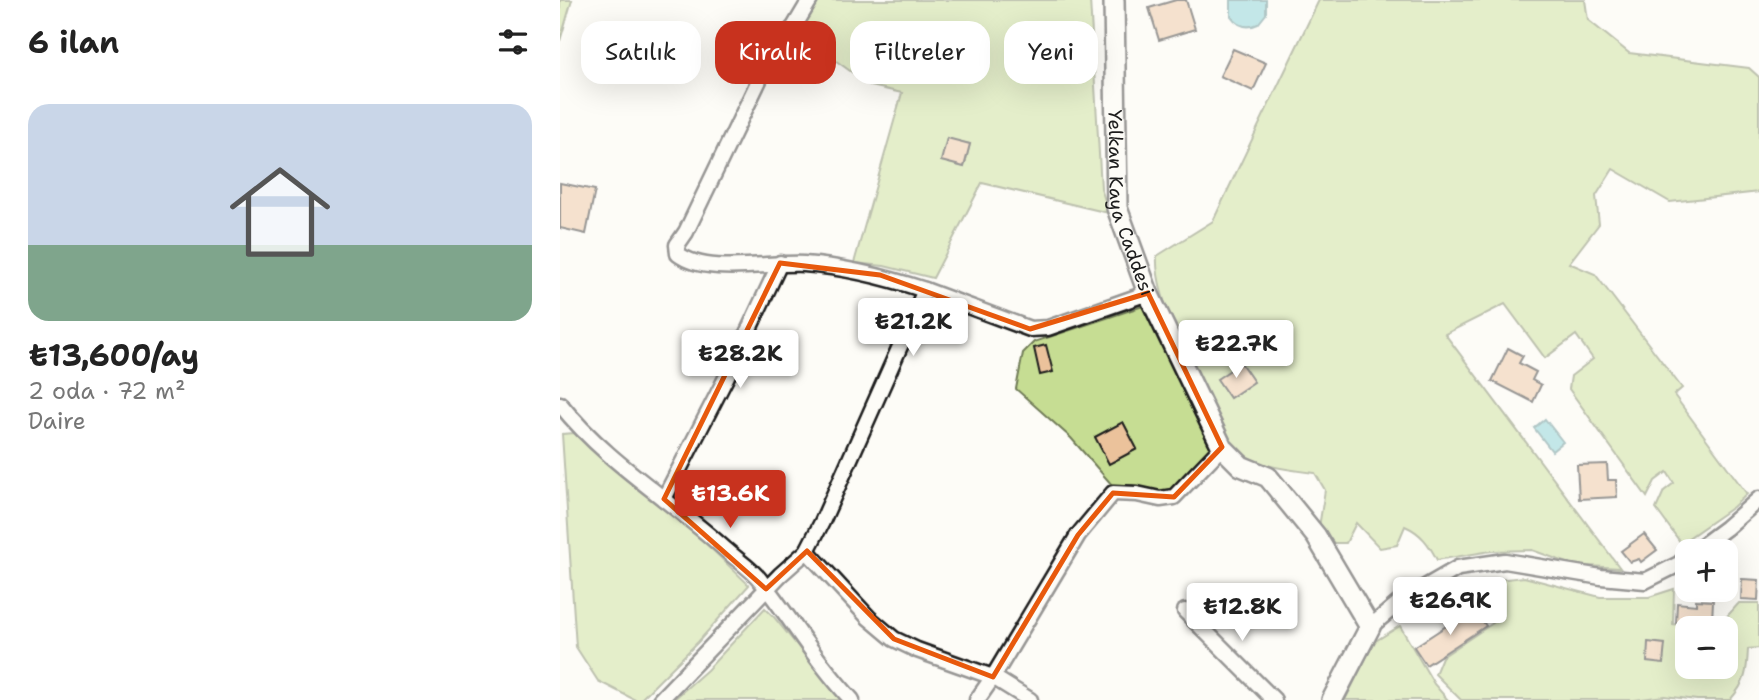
<!DOCTYPE html>
<html lang="tr">
<head>
<meta charset="utf-8">
<style>
	body { margin:0; font-family:"Shantell Sans",sans-serif; background:#f6f6f6; color:#222; height:100vh; display:flex; flex-direction:column; font-size:26px; white-space:nowrap }
	* { box-sizing:border-box; margin:0 }
	p { font-size:23px; color:#767676 }
	.icon { flex:none; width:38px; height:38px; fill:none; stroke:currentColor; stroke-width:2; stroke-linecap:round; stroke-linejoin:round }
	.map { position:relative; flex:1; overflow:hidden }
	.sheet { display:flex; flex-direction:column; background:#fff; width:560px }
	.sheet>* { flex:none }
	.banner { position:absolute; left:21px; top:21px; width:665px; height:63px; display:flex; gap:14px }
	.fabs { position:absolute; left:1115px; top:539px; display:grid; gap:14px }
	.fabs a { display:grid; place-items:center; width:63px; height:63px; border-radius:14px; background:#fff; box-shadow:0 7px 28px #0002; font-size:35px }
	.price { position:absolute; translate:-50% -60px; padding:0 16px; border-radius:7px; background:#fff; color:#222; font-size:23px; line-height:46px; filter:drop-shadow(0 2px 4px #0008) }
	.price::after { content:''; position:absolute; left:50%; top:42px; width:21px; height:16px; margin-left:-10px; background:inherit; clip-path:polygon(0 0,100% 0,50% 100%) }
	.price.current { background:#c8321e; color:#fff }
	ul { padding:0; list-style:none }
	li { display:grid; align-content:center; gap:14px; height:371px; padding:0 28px }
	li+li { border-top:2px solid #e0e0e0 }
	li span { display:grid; place-items:center; height:217px; border-radius:21px; color:#555 }
	li>.icon { margin-inline-start:auto }
	span .icon { width:126px; height:126px; fill:#fffc; stroke-width:1 }
	li b { font-size:30px }
	h2 { display:flex; justify-content:space-between; align-items:center; height:84px; padding:0 28px; font-size:30px }
	.tag { padding:0 24px; border-radius:21px; background:#fff; box-shadow:0 7px 28px #0002; font-size:24px; line-height:63px }
	.tag.current { background:#c8321e; color:#fff }
	main { display:flex; flex:1; min-height:0 }
	.map>svg:first-child { display:block }
	.green { fill:#c6dd93; stroke:#717c58; stroke-width:2; fill-rule:evenodd }
	.water { fill:#7dcfd4; stroke:#56878a; stroke-width:2 }
	.building { fill:#ebc29b; stroke:#1c1c1c; stroke-width:2 }
	.lines { fill:none; stroke-linecap:round; stroke-linejoin:round }
	.street-casing { stroke:#1c1c1c; stroke-width:19 }
	.secondary-casing { stroke:#1c1c1c; stroke-width:24 }
	.street { stroke:#fdfcf7; stroke-width:14 }
	.secondary { stroke:#fdfcf7; stroke-width:19 }
	.marked { fill:none; stroke:#e8590c; stroke-width:5; stroke-linejoin:round }
	.labels { text-anchor:middle; stroke-width:5; stroke-linejoin:round; paint-order:stroke }
	.street-label { font-size:19px; fill:#1c1c1c; stroke:#fdfcf7 }
</style>
</head>
<body>
<main>
<section class="sheet">
<h2>6 ilan<svg class="icon" aria-label="filters" viewBox="0 0 24 24"><path d="M4 7h16M4 17h16"/><circle cx="9" cy="7" r="2"/><circle cx="15" cy="17" r="2"/></svg></h2>
<ul>
<li><span style="background:linear-gradient(#c9d6e8 65%,#7fa58c 0)"><svg class="icon" aria-label="home" viewBox="0 0 24 24"><path d="M3 11l9-7 9 7M6 9v11h12V9"/></svg></span><div><b>₺13,600/ay</b><p>2 oda · 72 m²</p><p>Daire</p></div></li>
</ul>
</section>
<div class="map">
<svg width="1199" height="700" viewBox="0 0 1199 700">
	<rect width="100%" height="100%" fill="#fdfcf7"/>
	<filter id="ink" filterUnits="userSpaceOnUse"><feTurbulence type="fractalNoise" baseFrequency=".0143" numOctaves="2"/><feDisplacementMap in="SourceGraphic" scale="14" xChannelSelector="R" yChannelSelector="G"/><feConvolveMatrix kernelMatrix="1 2 1 2 8 2 1 2 1" color-interpolation-filters="sRGB"/></filter>
	<g filter="url(#ink)">
		<!-- green -->
		<g class="green">
			<polygon points="0,0 12,0 0,41"/>
			<path d="M256,0H530L541,188L549,213L422,183L373,278L324,266L294,263L342,93L311,86L239,34ZM387,139L410,144L404,167L382,161Z"/>
			<path d="M759,0H1025L1028,20L1069,53L1189,68L1199,77V192L1110,202L1053,169L1036,196L1039,224L1009,263L1035,274L1122,388L1114,395L1187,494L1173,507L1121,543L1096,509L1104,491L1114,483L1107,472L1095,481L1087,497L1009,389L1011,376L1033,359L1016,335L985,358L945,304L885,334L1060,568L1013,565L972,550L931,551L877,560C869,544 861,533 845,526L837,545L820,548L796,523L786,543H774L759,527L765,490L755,473C718,468 691,467 665,439C644,395 594,303 597,256L653,221Z"/>
			<path d="M586,305L655,446L611,489L600,491L572,485H552L511,438L456,389L463,353L474,342ZM563,422L577,449L549,464L535,437Z"/>
			<polygon points="15,433 135,533 189,585 138,642 80,700 75,700 38,681 16,647 2,434"/>
			<path d="M964,577L1040,597H1089L1114,589L1113,624L1139,627L1160,624L1179,603H1199V648L1188,649C1187,672 1186,682 1170,700H1137L1104,696L1074,700H901L875,674L882,657L933,623L915,592L920,582ZM1127,628H1166V667H1127Z"/>
			<polygon points="205,608 214,617 282,700 113,700 147,670"/>
			<polygon points="840,626 874,684 888,700 785,700 814,642"/>
		</g>
		<!-- water -->
		<g class="water">
			<path d="M671,0H706V14L698,24C687,29 678,26 671,16Z"/>
			<polygon points="985,419 1003,442 992,451 974,428"/>
		</g>
		<!-- building -->
		<g class="building">
			<polygon points="616,0 626,0 635,29 599,40 589,8"/>
			<polygon points="673,49 706,63 693,91 660,76"/>
			<polygon points="387,138 410,144 404,167 381,161"/>
			<polygon points="0,183 35,190 26,234 0,228"/>
			<polygon points="486,345 493,372 480,375 474,348"/>
			<polygon points="948,348 963,356 959,363 976,372 972,380 981,385 973,402 932,381"/>
			<polygon points="681,363 694,382 670,398 657,379"/>
			<polygon points="563,422 577,449 549,464 535,437"/>
			<polygon points="1047,464 1048,480 1056,480 1057,497 1019,499 1017,465"/>
			<polygon points="1084,534 1097,550 1081,562 1079,559 1070,562 1061,551"/>
			<polygon points="1182,579 1199,580 1198,600 1181,599"/>
			<polygon points="1136,600 1153,601 1152,621 1133,620 1133,624 1116,623 1117,603 1136,605"/>
			<polygon points="914,608 926,626 866,665 854,647"/>
			<polygon points="1088,642 1105,644 1103,664 1087,662"/>
		</g>
		<g class="lines">
			<defs>
				<g id="street">
					<path d="M250,0L234,27L215,47L126,232L117,245L118,254C147,276 208,262 244,264C286,267 325,277 365,290"/>
					<path d="M0,404C46,462 111,500 165,549C176,559 192,569 201,581C232,620 257,663 292,700"/>
					<polyline points="104,499 167,376 220,263"/>
					<polyline points="247,551 309,618 334,639 357,650 433,677 470,700"/>
					<polyline points="1135,551 1166,528 1199,499"/>
					<polyline points="625,611 714,700"/>
					<polyline points="810,627 841,601 898,568 945,561 1041,577 1085,581 1119,564 1127,557"/>
					<polyline points="100,700 220,575 247,551 262,522 365,290 470,329 488,328 588,293"/>
					<polyline points="417,700 433,677 518,535 553,493 577,494 600,499 614,497 662,447"/>
				</g>
				<g id="secondary">
					<path id="s1" d="M554,0L557,208L588,293L662,447L681,466L708,477L756,536L810,627L772,700"/>
				</g>
			</defs>
			<!-- street casing -->
			<use href="#street" class="street-casing"/>
			<!-- secondary casing -->
			<use href="#secondary" class="secondary-casing"/>
			<!-- street -->
			<use href="#street" class="street"/>
			<!-- secondary -->
			<use href="#secondary" class="secondary"/>
		</g>
	</g>
	<!-- marked area -->
	<path d="M0 0H1199V700H0ZM220,263L320,275L470,329L588,293L662,447L614,497L553,493L518,535L433,677L334,639L247,551L206,589L104,499Z" fill="#fdfcf7" fill-opacity=".55" fill-rule="evenodd"/>
	<path class="marked" d="M220,263L320,275L470,329L588,293L662,447L614,497L553,493L518,535L433,677L334,639L247,551L206,589L104,499Z"/>
	<g class="labels">
		<!-- street labels -->
		<g class="street-label">
			<text dy="7" stroke="none"><textPath href="#s1" startOffset="205">Yelkan Kaya Caddesi</textPath></text>
		</g>
	</g>
</svg>
<div class="fabs">
<a>+</a>
<a>−</a>
</div>
<b class="price" style="left:353px;top:358px">₺21.2K</b>
<b class="price" style="left:676px;top:380px">₺22.7K</b>
<b class="price" style="left:180px;top:390px">₺28.2K</b>
<b class="price current" style="left:170px;top:530px">₺13.6K</b>
<b class="price" style="left:890px;top:637px">₺26.9K</b>
<b class="price" style="left:682px;top:643px">₺12.8K</b>
<div class="banner">
<a class="tag">Satılık</a>
<a class="tag current">Kiralık</a>
<a class="tag">Filtreler</a>
<a class="tag">Yeni</a>
</div>
</div>
</main>
</body>
</html>
